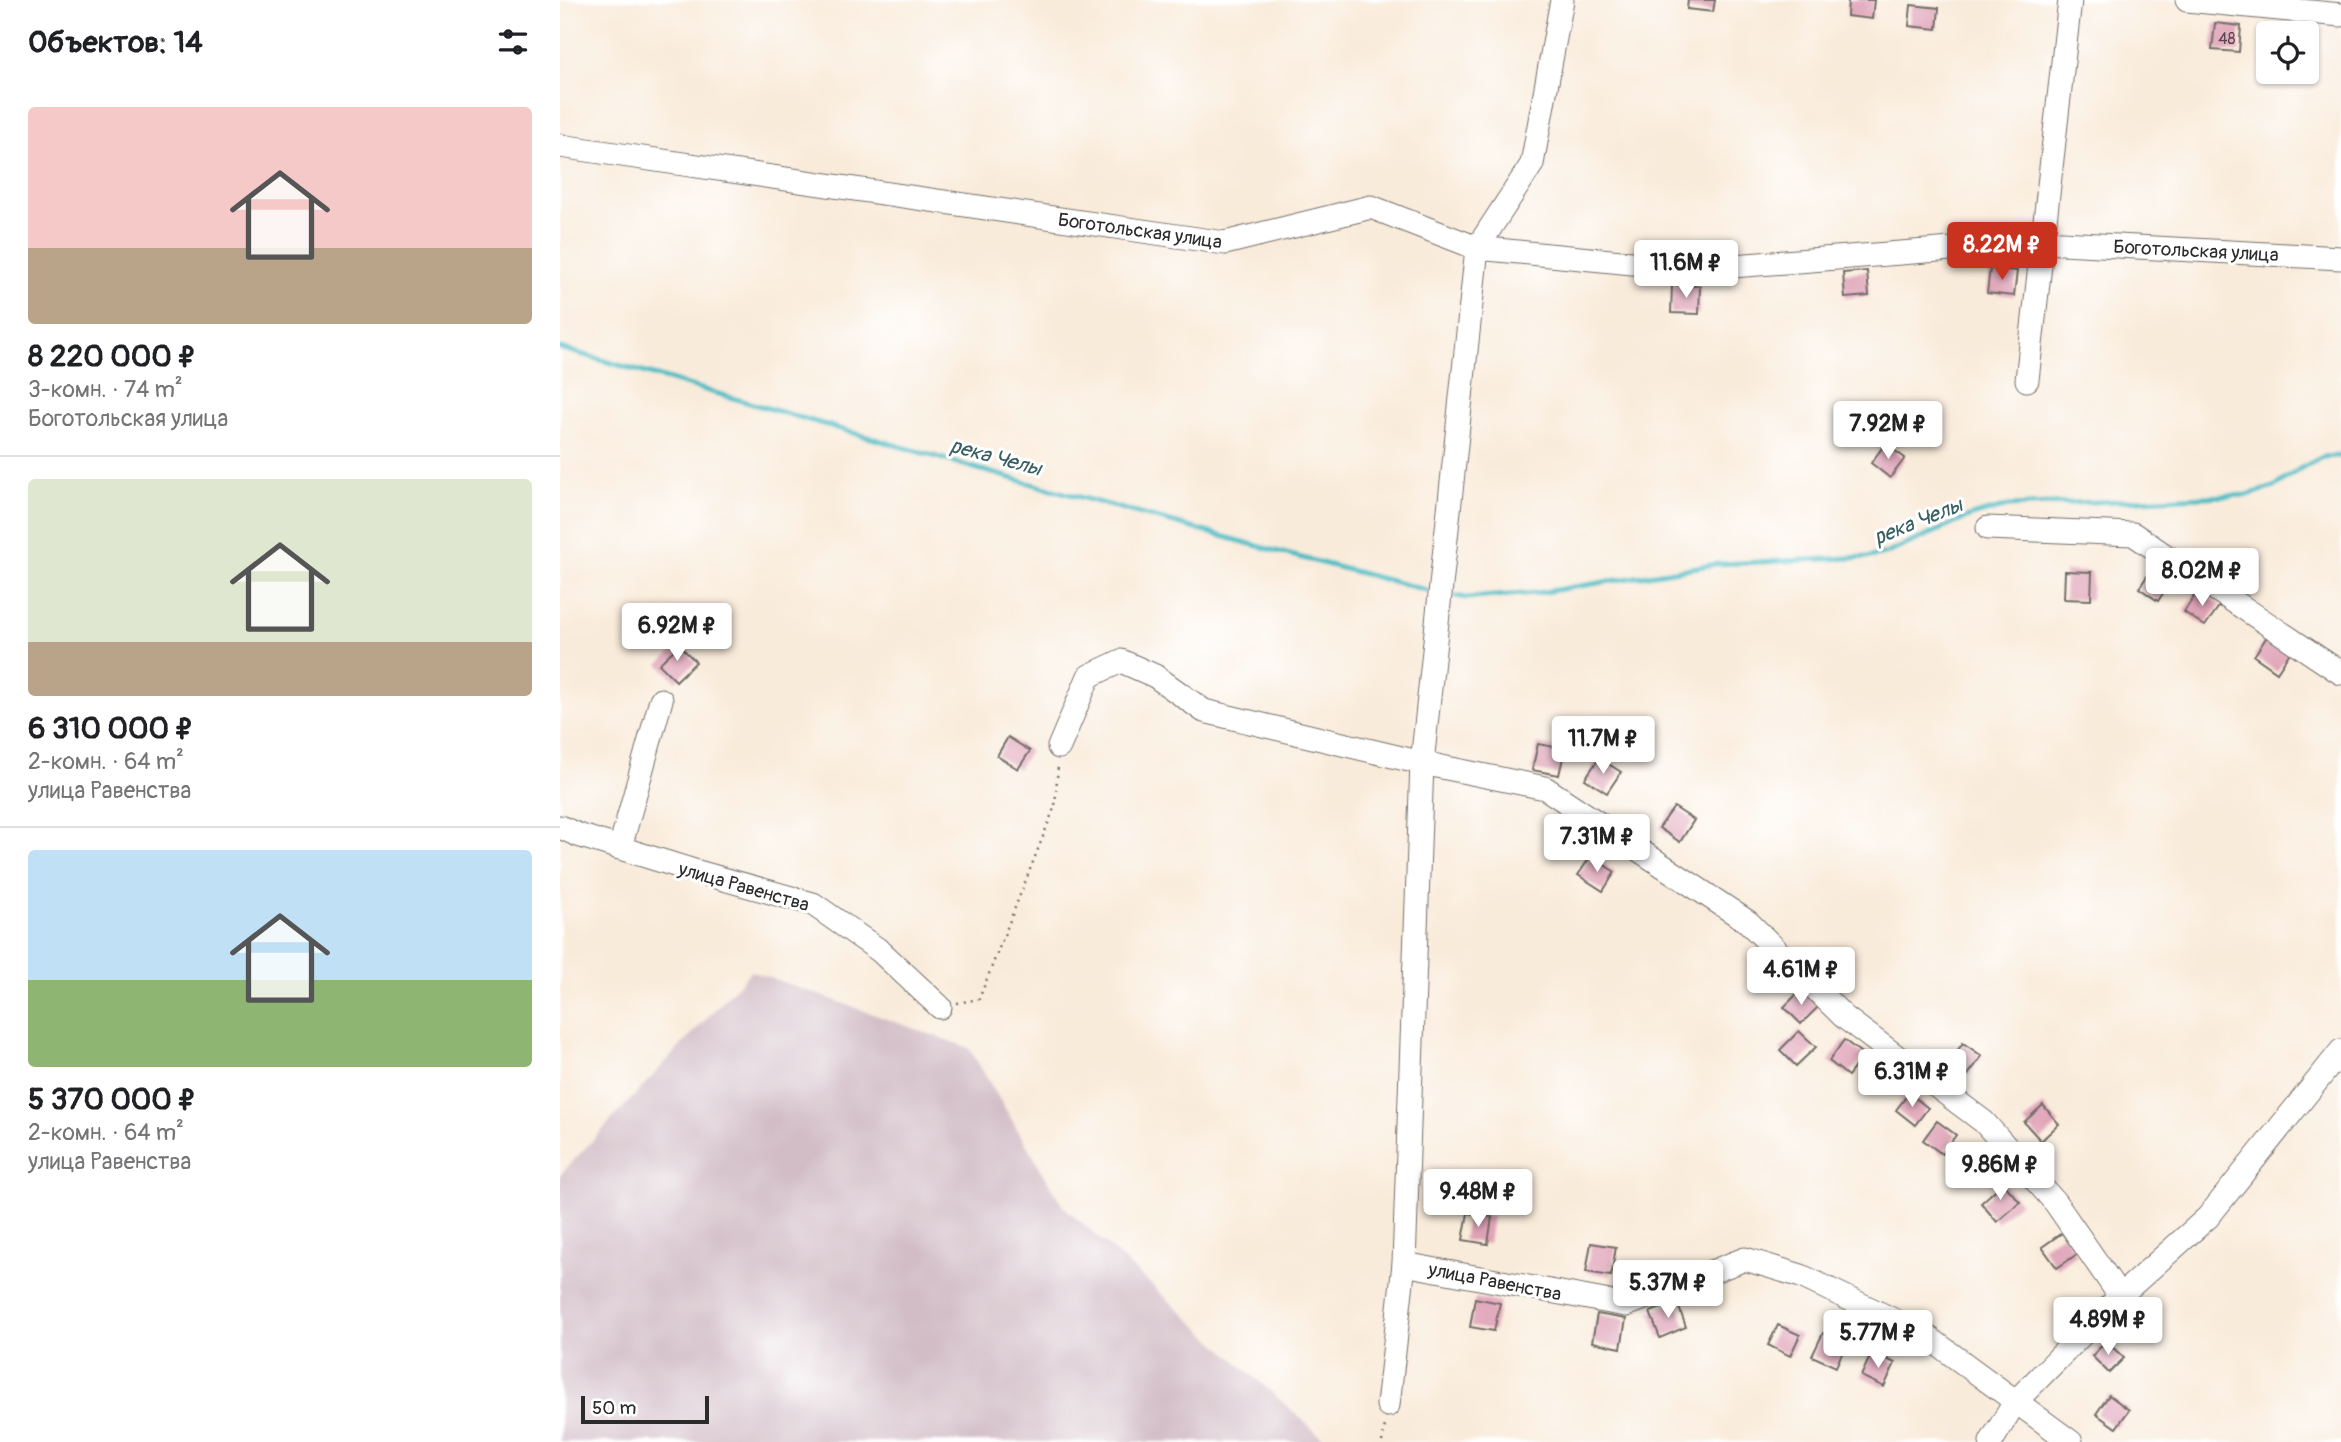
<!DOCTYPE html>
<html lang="ru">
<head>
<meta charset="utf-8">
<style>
	body { margin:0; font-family:Pangolin,sans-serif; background:#f6f6f6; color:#202124; height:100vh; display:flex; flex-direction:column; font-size:26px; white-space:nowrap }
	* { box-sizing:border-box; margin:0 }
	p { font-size:23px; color:#757577 }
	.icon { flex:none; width:38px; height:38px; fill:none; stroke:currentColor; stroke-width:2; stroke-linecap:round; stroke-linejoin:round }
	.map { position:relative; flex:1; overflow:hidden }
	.details { display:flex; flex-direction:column; background:#fff; width:560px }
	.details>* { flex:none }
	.fabs { position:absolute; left:1696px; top:21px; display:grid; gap:14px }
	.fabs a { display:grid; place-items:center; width:63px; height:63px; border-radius:7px; background:#fff; box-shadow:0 2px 5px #0004; font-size:35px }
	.scale { position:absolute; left:21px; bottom:18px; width:128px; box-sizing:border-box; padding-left:7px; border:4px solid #2b2b2b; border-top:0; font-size:19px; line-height:24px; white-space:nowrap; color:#2b2b2b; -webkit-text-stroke:5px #fff; paint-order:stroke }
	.price { position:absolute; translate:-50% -60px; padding:0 16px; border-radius:7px; background:#fff; color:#222; font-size:23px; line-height:46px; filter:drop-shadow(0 2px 4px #0008) }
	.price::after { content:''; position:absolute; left:50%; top:42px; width:21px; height:16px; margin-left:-10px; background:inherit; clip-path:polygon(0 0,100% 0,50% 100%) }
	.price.selected { background:#c8321e; color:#fff }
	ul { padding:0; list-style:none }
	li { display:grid; align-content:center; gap:14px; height:371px; padding:0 28px }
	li+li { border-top:2px solid #e0e0e0 }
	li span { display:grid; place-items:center; height:217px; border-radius:7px; color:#555 }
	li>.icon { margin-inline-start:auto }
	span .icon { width:126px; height:126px; fill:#fffc; stroke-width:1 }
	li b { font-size:30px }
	h2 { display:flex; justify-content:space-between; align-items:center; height:84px; padding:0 28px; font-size:30px }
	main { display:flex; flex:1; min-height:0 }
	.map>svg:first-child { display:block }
	.industrial { fill:#d2bdc6 }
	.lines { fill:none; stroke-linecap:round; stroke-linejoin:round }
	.stream { stroke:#4ebcc5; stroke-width:5 }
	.building { fill:#e0a3b7 }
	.minor-casing { stroke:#736e68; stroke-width:25 }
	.path { stroke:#736e68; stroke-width:2.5; stroke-dasharray:2 5; stroke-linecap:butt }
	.minor { stroke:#fff; stroke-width:23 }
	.labels { text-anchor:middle; stroke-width:6; stroke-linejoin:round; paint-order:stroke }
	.number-label { font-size:16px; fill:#58494e }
	.street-label { font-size:19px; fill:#2b2b2b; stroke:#fff }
	.water-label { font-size:21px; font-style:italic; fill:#375e61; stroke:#fff }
</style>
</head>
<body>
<main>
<section class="details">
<h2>Объектов: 14<svg class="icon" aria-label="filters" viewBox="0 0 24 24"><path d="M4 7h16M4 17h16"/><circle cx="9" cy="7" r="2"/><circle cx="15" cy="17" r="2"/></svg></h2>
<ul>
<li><span style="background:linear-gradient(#f6c9c9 65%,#b9a48a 0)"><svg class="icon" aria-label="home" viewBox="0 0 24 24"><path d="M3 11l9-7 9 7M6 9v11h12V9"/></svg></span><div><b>8 220 000 ₽</b><p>3-комн. · 74 m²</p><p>Боготольская улица</p></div></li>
<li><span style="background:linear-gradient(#dfe7d0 75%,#b9a48a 0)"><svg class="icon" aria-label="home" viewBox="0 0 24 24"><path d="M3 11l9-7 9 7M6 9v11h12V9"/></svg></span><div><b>6 310 000 ₽</b><p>2-комн. · 64 m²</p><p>улица Равенства</p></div></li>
<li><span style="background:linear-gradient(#bfe0f5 60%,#8fb573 0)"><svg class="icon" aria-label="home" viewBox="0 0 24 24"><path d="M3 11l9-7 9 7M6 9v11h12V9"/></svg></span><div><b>5 370 000 ₽</b><p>2-комн. · 64 m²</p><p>улица Равенства</p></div></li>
</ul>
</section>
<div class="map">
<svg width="1781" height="1442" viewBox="0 0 1781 1442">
	<rect width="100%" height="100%" fill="#fff"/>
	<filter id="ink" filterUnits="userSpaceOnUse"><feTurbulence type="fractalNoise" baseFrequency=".0143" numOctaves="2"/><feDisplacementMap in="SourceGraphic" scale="14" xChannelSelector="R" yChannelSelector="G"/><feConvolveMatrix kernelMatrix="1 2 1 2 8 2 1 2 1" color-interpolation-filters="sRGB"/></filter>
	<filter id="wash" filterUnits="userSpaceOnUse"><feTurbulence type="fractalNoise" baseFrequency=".00686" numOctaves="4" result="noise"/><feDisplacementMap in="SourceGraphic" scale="28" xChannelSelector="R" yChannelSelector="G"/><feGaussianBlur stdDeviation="1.57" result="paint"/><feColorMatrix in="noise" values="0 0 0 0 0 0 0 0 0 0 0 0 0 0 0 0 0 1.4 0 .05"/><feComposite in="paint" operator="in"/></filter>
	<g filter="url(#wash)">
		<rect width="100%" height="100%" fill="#f9ebda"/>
		<!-- industrial -->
		<polygon class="industrial" points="191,971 409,1048 503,1206 767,1442 0,1442 0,1175"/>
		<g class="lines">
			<!-- stream -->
			<g class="stream">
				<polyline points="0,348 418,469 723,553 866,590"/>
				<polyline points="896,596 906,598 977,593 1156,564 1310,557 1325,554 1411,516 1448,506 1687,495 1714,487 1741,468 1763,457 1781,456"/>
			</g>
		</g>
		<g id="blocks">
			<!-- building -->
			<g class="building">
				<polygon points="1128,0 1155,0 1153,12 1127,9"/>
				<polygon points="1288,0 1314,0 1312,19 1287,16"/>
				<polygon points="1351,5 1379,8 1377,29 1349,26"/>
				<polygon points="1655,23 1681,26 1679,52 1652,50"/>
				<polygon points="1713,28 1742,31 1741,33 1713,33"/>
				<polygon points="1430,268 1457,271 1454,296 1427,293"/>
				<polygon points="1307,271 1309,296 1285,298 1283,273"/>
				<polygon points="1112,285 1140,286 1139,314 1111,313"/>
				<polygon points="1325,444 1345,458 1330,478 1311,463"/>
				<polygon points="1592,569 1611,581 1598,601 1579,588"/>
				<polygon points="1505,571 1532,572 1531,600 1504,599"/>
				<polygon points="1638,590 1660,605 1645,626 1624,612"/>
				<polygon points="1708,635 1731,651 1717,672 1694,656"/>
				<polygon points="119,645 136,662 116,681 99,664"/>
				<polygon points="448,737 470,751 458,769 437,756"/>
				<polygon points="978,744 1005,749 999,775 972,770"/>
				<polygon points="1039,758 1061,772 1047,793 1025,779"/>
				<polygon points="1114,807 1134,820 1120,842 1099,828"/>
				<polygon points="1031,856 1055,872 1043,891 1018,875"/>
				<polygon points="1241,990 1258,1007 1241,1024 1224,1007"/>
				<polygon points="1239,1031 1256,1047 1236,1066 1220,1050"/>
				<polygon points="1284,1040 1304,1055 1288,1076 1269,1061"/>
				<polygon points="1403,1043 1422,1056 1408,1075 1390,1061"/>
				<polygon points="1349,1093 1368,1108 1355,1125 1336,1110"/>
				<polygon points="1483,1105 1499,1124 1481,1141 1464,1122"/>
				<polygon points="1377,1121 1396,1135 1382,1154 1363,1140"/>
				<polygon points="1431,1153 1445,1168 1427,1183 1414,1168"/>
				<polygon points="1443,1183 1460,1202 1437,1222 1421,1203"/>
				<polygon points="908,1213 932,1217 928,1244 903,1240"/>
				<polygon points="1502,1233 1517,1254 1497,1268 1482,1247"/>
				<polygon points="1031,1243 1056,1247 1051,1276 1026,1272"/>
				<polygon points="915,1298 940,1303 934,1331 910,1327"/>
				<polygon points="1117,1302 1126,1327 1100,1338 1090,1312"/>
				<polygon points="1037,1314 1066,1319 1061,1348 1032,1342"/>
				<polygon points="1218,1325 1240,1335 1230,1356 1208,1345"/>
				<polygon points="1263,1333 1286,1344 1276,1367 1252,1356"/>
				<polygon points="1546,1341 1564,1358 1549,1373 1532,1356"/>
				<polygon points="1312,1352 1335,1363 1324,1387 1301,1376"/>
				<polygon points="1549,1395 1569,1410 1556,1428 1536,1414"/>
			</g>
		</g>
	</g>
	<g filter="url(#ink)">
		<use href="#blocks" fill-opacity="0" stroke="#736e68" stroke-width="2"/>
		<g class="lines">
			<defs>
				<g id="minor">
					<polyline points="1627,0 1781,15"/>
					<polyline points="0,146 665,243 811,207 917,248 1134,269 1483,242 1781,258"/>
					<polyline points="1467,380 1510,0"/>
					<polyline points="1428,528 1573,534 1781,673"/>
					<polyline points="499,747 529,676 561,661 595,676 644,711 862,763 985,788 1188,922 1284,1017 1424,1122 1495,1202 1560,1296"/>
					<polyline points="0,827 18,835 131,870 253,904 320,951 380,1007"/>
					<polyline points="60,848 101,700"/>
					<polyline points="844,1264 1066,1305 1185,1259 1241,1276 1365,1335 1511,1442"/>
					<polyline points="828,1405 844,1264 862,763 917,248 972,164 1002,0"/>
					<polyline points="1431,1442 1455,1402 1560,1296 1648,1217 1781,1051"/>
				</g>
			</defs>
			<!-- minor casing -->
			<use href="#minor" class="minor-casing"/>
			<!-- path -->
			<g class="path">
				<polyline points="397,1003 419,999 495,806 498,765"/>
				<polyline points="822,1442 825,1425"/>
			</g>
			<!-- minor -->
			<use href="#minor" class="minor"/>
		</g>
	</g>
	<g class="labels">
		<!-- number labels -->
		<g class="number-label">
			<text x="1667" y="44">48</text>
		</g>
		<!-- street labels -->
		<g class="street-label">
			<text transform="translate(580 230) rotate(8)" y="7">Боготольская улица</text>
			<text transform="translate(1636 250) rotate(3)" y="7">Боготольская улица</text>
			<text transform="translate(184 886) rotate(16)" y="7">улица Равенства</text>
			<text transform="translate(935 1281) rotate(11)" y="7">улица Равенства</text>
		</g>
		<!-- water labels -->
		<g class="water-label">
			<text transform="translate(436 457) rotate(15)" y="7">река Челы</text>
			<text transform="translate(1358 521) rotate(-22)" y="7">река Челы</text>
		</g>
	</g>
</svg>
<div class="fabs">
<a><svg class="icon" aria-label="locate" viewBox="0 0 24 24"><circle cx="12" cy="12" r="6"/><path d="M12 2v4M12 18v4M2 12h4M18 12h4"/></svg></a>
</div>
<div class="scale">50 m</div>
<b class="price selected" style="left:1442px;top:282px">8.22M ₽</b>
<b class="price" style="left:1126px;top:300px">11.6M ₽</b>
<b class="price" style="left:1328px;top:461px">7.92M ₽</b>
<b class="price" style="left:1642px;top:608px">8.02M ₽</b>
<b class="price" style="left:117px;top:663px">6.92M ₽</b>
<b class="price" style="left:1043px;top:776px">11.7M ₽</b>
<b class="price" style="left:1037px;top:874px">7.31M ₽</b>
<b class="price" style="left:1241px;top:1007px">4.61M ₽</b>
<b class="price" style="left:1352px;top:1109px">6.31M ₽</b>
<b class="price" style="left:1440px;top:1202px">9.86M ₽</b>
<b class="price" style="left:918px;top:1229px">9.48M ₽</b>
<b class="price" style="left:1108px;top:1320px">5.37M ₽</b>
<b class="price" style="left:1548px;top:1357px">4.89M ₽</b>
<b class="price" style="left:1318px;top:1370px">5.77M ₽</b>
</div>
</main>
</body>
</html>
